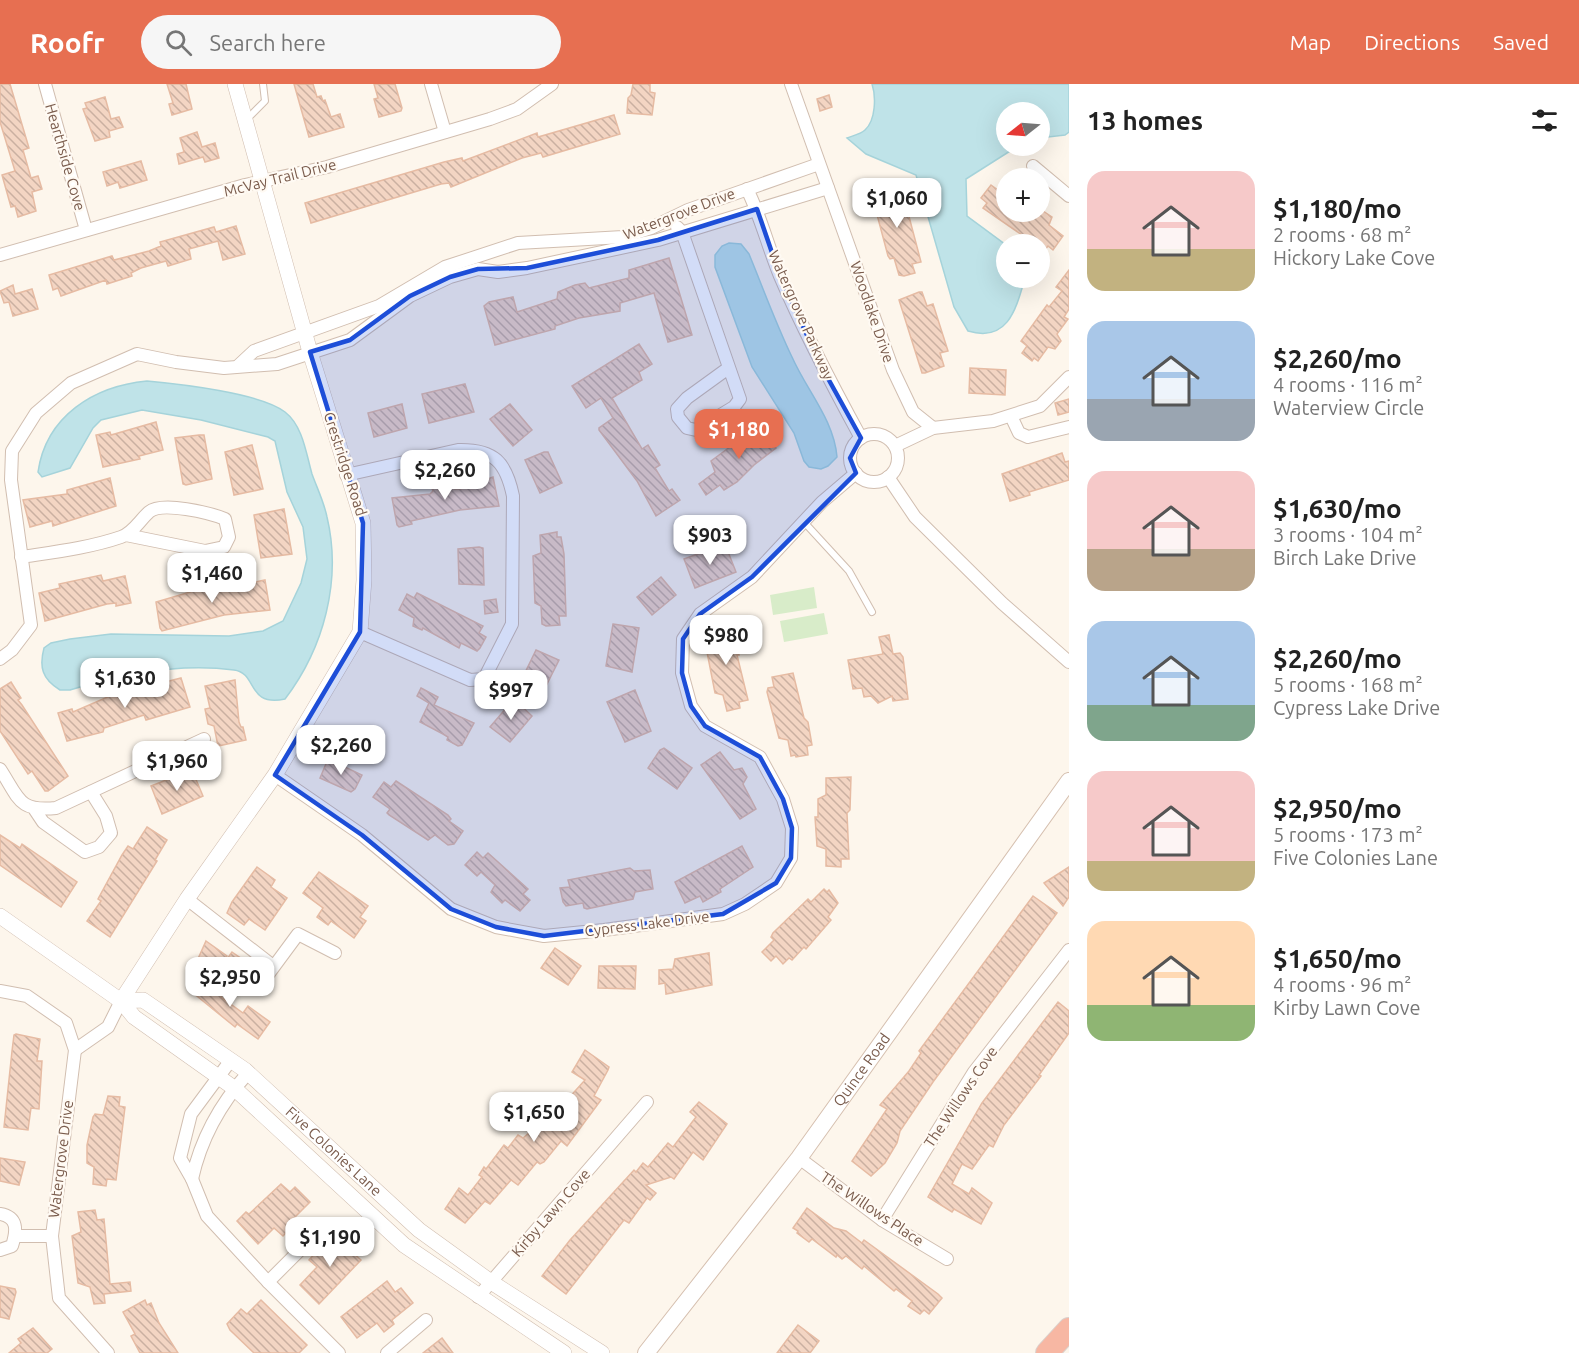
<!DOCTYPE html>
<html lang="en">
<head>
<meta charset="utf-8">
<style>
	body { margin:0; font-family:Ubuntu,sans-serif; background:#f6f6f6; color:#222; height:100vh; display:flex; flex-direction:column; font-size:22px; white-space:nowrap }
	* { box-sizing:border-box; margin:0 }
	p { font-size:20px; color:#767676 }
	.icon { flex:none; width:33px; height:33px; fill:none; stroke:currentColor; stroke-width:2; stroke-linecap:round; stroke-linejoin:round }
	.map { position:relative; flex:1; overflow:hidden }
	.side { display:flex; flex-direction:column; background:#fff; width:510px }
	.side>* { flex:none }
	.needle { width:39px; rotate:253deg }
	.fabs { position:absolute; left:996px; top:18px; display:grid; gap:12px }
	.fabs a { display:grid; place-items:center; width:54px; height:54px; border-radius:50%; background:#fff; box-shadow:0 6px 24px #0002; font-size:30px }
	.price { position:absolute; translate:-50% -51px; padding:0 14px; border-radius:12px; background:#fff; color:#222; font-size:20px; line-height:39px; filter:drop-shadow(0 2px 3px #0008) }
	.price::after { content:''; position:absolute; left:50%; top:36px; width:18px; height:14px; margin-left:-9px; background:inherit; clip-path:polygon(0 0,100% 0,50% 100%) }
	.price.on { background:#e76f51; color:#fff }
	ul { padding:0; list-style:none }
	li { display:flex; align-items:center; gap:18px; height:150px; padding:0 18px }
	li span { display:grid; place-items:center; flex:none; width:168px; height:120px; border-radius:18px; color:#555 }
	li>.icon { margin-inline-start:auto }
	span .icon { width:72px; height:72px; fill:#fffc; stroke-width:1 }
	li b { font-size:26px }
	h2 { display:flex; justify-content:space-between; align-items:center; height:72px; padding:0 18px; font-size:26px }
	header { display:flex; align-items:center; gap:36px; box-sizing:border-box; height:84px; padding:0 30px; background:#e76f51; color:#fff }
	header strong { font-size:28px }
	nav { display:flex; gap:33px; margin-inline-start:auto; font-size:21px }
	.search { width:420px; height:54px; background:#f6f6f6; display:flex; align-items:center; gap:15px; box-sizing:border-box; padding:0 21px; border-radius:33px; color:#767676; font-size:22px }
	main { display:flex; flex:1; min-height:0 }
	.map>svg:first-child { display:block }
	.green { fill:#d8ecc9 }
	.water { fill:#bfe3e8; stroke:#a5d3da; stroke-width:1.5 }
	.building { fill:url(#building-back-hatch); stroke:#e6bba3; stroke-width:1.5 }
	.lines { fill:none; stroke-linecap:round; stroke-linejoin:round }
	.service-casing { stroke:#d1beb0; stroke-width:8 }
	.minor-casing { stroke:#d1beb0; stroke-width:14 }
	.tertiary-casing { stroke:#d1beb0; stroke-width:16 }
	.secondary-casing { stroke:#d6c0b0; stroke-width:18 }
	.motorway-casing { stroke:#dad1cd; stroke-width:24 }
	.service { stroke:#fff; stroke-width:6 }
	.minor { stroke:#fff; stroke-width:12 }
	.tertiary { stroke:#fff; stroke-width:15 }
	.secondary { stroke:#fff; stroke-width:16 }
	.motorway { stroke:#f7b7a3; stroke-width:22 }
	.marked { fill:#1d4ed8; fill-opacity:0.2; stroke:#1d4ed8; stroke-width:4.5; stroke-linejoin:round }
	.labels { text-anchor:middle; stroke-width:4.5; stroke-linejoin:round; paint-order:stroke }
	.street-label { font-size:15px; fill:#7a5c4d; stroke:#fffaf3 }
</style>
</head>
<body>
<header>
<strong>Roofr</strong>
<div class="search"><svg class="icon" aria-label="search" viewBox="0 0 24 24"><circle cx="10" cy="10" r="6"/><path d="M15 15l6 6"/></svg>Search here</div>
<nav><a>Map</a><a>Directions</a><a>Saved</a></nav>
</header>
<main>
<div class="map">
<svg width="1069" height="1269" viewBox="0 0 1069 1269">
	<defs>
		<pattern id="building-back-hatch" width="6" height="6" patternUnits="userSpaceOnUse" patternTransform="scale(1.5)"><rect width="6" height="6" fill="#f3d5c3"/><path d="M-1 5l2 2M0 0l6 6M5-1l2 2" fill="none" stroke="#cab0a1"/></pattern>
	</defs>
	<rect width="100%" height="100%" fill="#fdf6ec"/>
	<!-- green -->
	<g class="green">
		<polygon points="814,503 817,524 773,531 770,511"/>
		<polygon points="824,529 828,550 784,558 780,537"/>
	</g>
	<!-- water -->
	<g class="water">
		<path d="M872,0H1069V48L1065,51L1040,54V28H1006V62H1018L966,95L967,132L1006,161V194H1025C1016,225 1008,259 968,247L954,223L916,91L866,70L847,54C852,52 861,50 865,46C876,36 876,12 872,0Z"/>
		<path d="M729,159L741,160L749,170C763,204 776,240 792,273C807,307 834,336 837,373L828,382L821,385L809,383L804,377L794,349L752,283L715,183V171L722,162Z"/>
		<path d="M147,297C179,300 261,309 285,328C303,342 306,369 312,390C317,404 324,418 327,433C342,496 324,564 285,615C246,623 258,589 234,586C180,579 121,590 70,606H60C42,595 39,583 44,564L51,559L70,555L111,550L229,552L263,547L283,537L301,499L307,475L303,443L287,408L275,357L268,353L201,336L142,326L101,336L93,344L70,384L42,393L38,388C46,332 94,302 147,297Z"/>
	</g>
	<!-- building -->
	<g class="building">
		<polygon points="0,0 10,0 29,64 23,66 31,94 38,92 42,105 32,108 36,127 18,133 15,122 11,123 2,91 15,87 0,38"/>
		<polygon points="167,0 186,0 192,25 172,31 169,20 173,19"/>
		<polygon points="294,0 313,0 317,13 321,12 323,17 325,16 331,33 340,30 344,43 309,53"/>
		<polygon points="374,0 395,0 402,24 401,27 379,33 374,15 378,14"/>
		<polygon points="633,0 650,0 650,8 655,9 652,31 627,29 628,14 631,11"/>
		<polygon points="829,11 832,23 820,27 817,15"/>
		<polygon points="105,13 111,35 119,33 123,43 109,47 110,53 95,57 83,25 87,24 85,19"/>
		<polygon points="614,31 620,50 543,73 541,69 522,74 451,103 449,99 441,100 311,139 305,119 444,78 462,74 463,77 537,49 538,53"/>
		<polygon points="197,48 202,63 215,59 219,74 205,78 203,73 179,80 177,70 184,68 180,54"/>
		<polygon points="141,77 147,96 120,104 118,98 107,102 103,88"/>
		<polygon points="892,99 894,108 902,106 921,178 912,180 915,189 904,192 899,191 894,174 890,175 888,172 876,127 876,124 881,123 875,104"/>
		<polygon points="991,101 1006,112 1006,128 1038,128 1041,130 1043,127 1052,133 1049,141 1063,152 1053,166 1048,162 1044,167 1040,160 1035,160 983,124 987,119 981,114"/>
		<polygon points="236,142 245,170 223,176 218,157 189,165 191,175 168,182 166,177 141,184 131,189 132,192 107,200 106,196 61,212 58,204 53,206 49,191 112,172 114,176 149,167 161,162 160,158 214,143 216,148"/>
		<polygon points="669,174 692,251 668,258 654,209 620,219 620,227 579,234 555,242 555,245 495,261 484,222 489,218 513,213 517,228 557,215 558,208 575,201 585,199 589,204 629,194 629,186"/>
		<polygon points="1069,186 1069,225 1064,233 1068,235 1057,250 1061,257 1055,265 1048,263 1038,277 1034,274 1032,277 1022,269 1027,262 1021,257 1047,221 1049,223 1062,207 1056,203"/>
		<polygon points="13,201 15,210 32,205 38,225 13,232 9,218 4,219 0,207"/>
		<polygon points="919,208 922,208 927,222 933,220 948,267 940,269 944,282 925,289 922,289 899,216"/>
		<polygon points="639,260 652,280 639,288 642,296 612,314 642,365 648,361 660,381 655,384 669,407 672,405 680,416 656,432 637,397 599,346 599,344 613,334 601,314 586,324 572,302"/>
		<polygon points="970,284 1006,286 1005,311 969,309"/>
		<polygon points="465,300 474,328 429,339 422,310"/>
		<polygon points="1069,315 1069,328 1058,331 1055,319"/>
		<polygon points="402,320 407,344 374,353 368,329"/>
		<polygon points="510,320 532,346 513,362 490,335"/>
		<polygon points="156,338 163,366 139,372 140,375 103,383 96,351 110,348 111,351"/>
		<polygon points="770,342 776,353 771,356 776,364 754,381 737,398 724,406 720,401 706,411 699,400 715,388 711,377 749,349 752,348 754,352"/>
		<polygon points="199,351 204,351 212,395 186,401 183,400 175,354"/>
		<polygon points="252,361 263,405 234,411 225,368"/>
		<polygon points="544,368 548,368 562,399 540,409 525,376"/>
		<polygon points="1062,369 1065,378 1069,377 1069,396 1029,408 1030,411 1010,417 1002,390"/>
		<polygon points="493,393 499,422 460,426 411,437 412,440 399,443 397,441 392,414 430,410 433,407 431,402 452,396 455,405 460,405"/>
		<polygon points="110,394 116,422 59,440 53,442 52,437 30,443 23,416 67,410 67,406"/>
		<polygon points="284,425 292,470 261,474 254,431"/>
		<polygon points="557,448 557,453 561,453 564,470 566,532 559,532 560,541 546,542 542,540 541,522 535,519 533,472 541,469 540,451"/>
		<polygon points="725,460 736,488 695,504 684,475"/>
		<polygon points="479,463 483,464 484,501 459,500 458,465"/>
		<polygon points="101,491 103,497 125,492 131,519 116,522 116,519 107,520 45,537 39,509 60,504 59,500"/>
		<polygon points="661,493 676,511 652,531 637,513"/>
		<polygon points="265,496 270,526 224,531 162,547 160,544 156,518 214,501 239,497 240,501"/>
		<polygon points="417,509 483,542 479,549 486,553 480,564 477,567 461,559 459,564 423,544 422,546 413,542 414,534 399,526 407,510 414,514"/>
		<polygon points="496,515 498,528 485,530 484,517"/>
		<polygon points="727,538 728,545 735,544 739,571 737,571 748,616 739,618 740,624 727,627 723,611 715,609 706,563 714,558 710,541"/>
		<polygon points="613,540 639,544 632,588 606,582"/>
		<polygon points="889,551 893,570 900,569 903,573 908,615 893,617 892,612 878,619 871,612 864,613 862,604 853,605 848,576 883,570 879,553"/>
		<polygon points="536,566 559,576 543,608 521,597"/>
		<polygon points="793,589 804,634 808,638 812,661 807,662 808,671 796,673 795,671 791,672 788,656 779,654 767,608 768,604 774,603 772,593"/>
		<polygon points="181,594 190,623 146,636 144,631 104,644 103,648 67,657 58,629 72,625 73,628 117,609 120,614 139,609 138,605"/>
		<polygon points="235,596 239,638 241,643 243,643 246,656 218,662 214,642 208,640 205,625 210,624 205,602"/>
		<polygon points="11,598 21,614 18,616 22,621 68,692 48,707 45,707 32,687 28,690 0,647 0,605"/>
		<polygon points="421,604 438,613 434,621 474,639 462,661 458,662 447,656 448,653 443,650 420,638 429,619 417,612"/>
		<polygon points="635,606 651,647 625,658 607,618"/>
		<polygon points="514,615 532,632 510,658 490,643"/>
		<polygon points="664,664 692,684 677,705 648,684 660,666"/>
		<polygon points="720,668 734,686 742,684 747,693 743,700 756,725 740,735 701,681"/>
		<polygon points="328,675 362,691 355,705 351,708 320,694"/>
		<polygon points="192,686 203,712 162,730 151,702"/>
		<polygon points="851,693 850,726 847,729 849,775 841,775 841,783 826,782 826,765 817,762 815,733 818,733 818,715 826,711 826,694"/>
		<polygon points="396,697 448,731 451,735 449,737 463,747 454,760 448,761 435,751 428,756 389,731 387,729 390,725 373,713 384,698 391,703"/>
		<polygon points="147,743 167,756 155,776 157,777 110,853 87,837 101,817 98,815 122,771 128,762 133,765"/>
		<polygon points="0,751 20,764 22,760 77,798 61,823 0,781"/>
		<polygon points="742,762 753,783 720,805 721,808 703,818 700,812 685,819 675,798"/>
		<polygon points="477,768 483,774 488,769 528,805 523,810 530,816 520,827 505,816 502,819 491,808 495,801 481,788 477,792 465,781"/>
		<polygon points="257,783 275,796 271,803 287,814 265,846 249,835 244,841 227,829 232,818"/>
		<polygon points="1069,783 1069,813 1063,822 1044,799"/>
		<polygon points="630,784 634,787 650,786 653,805 635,808 633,815 587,825 584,824 583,819 566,822 563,818 560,804 570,803 568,796"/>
		<polygon points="319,788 368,822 360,833 366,837 354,854 331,837 328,841 317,833 323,824 303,809"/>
		<polygon points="824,805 827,808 829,806 838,819 828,833 831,836 806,865 804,863 792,876 789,874 783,880 776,872 771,877 762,868 774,856 771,853 773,849 808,815 811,818"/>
		<polygon points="1033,812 1057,829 933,998 900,1047 897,1059 885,1079 871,1092 852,1077 887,1025 880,1021 909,987 921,969 919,967"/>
		<polygon points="206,857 227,872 215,890 197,877"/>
		<polygon points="555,864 581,882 568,901 541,884"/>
		<polygon points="232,868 242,875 234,886 224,879"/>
		<polygon points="709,869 712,901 666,910 665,899 659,900 659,886 673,885 675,875"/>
		<polygon points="599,882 636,882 635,905 598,904"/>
		<polygon points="203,891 225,907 221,913 243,929 248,922 270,938 258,955 237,940 235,943 192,908"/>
		<polygon points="1058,918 1069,927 1069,949 1039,991 1041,992 1004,1041 993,1063 989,1061 972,1085 962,1080 952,1100 969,1110 972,1104 992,1119 981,1140 954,1125 952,1128 928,1113 982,1019"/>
		<polygon points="16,950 40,955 37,977 42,977 39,1025 31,1024 28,1046 4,1043 12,967 14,951"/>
		<polygon points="585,966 609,983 608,986 594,1012 601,1016 567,1062 561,1057 544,1078 540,1080 537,1078 518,1101 511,1096 490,1120 485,1117 465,1139 445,1125 459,1104 468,1111 482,1093 479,1091 484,1083 486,1085 504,1061 508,1064 518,1051 523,1054 529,1049 533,1052 549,1036 553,1039 566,1022 566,1017 585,996 572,988"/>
		<polygon points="108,1012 120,1013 119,1022 125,1023 116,1096 107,1095 106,1102 93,1100 94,1083 87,1079 87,1061 93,1033 95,1030 103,1031"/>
		<polygon points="699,1018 727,1040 703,1076 693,1068 674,1095 671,1093 646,1101 656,1109 650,1116 647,1114 629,1139 624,1136 566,1210 542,1192 570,1156 634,1086 636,1088 643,1079 648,1083 668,1059 673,1063 696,1033 690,1028"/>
		<polygon points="0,1074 25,1078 19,1101 0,1097"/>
		<polygon points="281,1100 290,1108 295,1103 310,1118 290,1138 293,1141 283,1152 274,1144 258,1160 237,1137 246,1128 249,1130"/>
		<polygon points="807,1124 834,1144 846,1147 862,1159 864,1156 938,1210 942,1214 929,1230 924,1226 920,1230 908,1222 912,1217 896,1205 894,1207 864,1182 862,1185 846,1172 842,1175 837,1171 836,1173 812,1155 809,1158 797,1149 798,1147 793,1144"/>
		<polygon points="95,1126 97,1136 104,1135 110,1200 130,1198 131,1207 104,1210 105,1219 94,1220 90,1203 78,1199 72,1152 81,1148 78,1128"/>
		<polygon points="341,1149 356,1163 351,1167 361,1176 319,1220 300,1201 317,1183 309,1176 318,1166 322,1169"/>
		<polygon points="387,1197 395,1208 401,1204 413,1219 392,1236 394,1240 384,1248 377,1239 357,1254 341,1233"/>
		<polygon points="0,1202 15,1205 16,1208 9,1235 0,1233"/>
		<polygon points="145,1216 147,1221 151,1219 159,1239 178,1269 140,1269 131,1252 135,1250 123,1228"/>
		<polygon points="261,1216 307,1261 299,1269 254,1269 230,1246 227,1240 241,1225 247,1230"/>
		<polygon points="798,1241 819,1257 810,1269 777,1269"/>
		<polygon points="33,1244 52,1265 47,1269 9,1269 21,1259 18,1255"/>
		<polygon points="442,1254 453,1269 423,1269"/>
	</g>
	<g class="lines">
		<defs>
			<g id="service">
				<polyline points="246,36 265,17 263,0"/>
				<polyline points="804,438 849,487 872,528"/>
			</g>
			<g id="minor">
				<polyline points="45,0 86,146"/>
				<polyline points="431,0 445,48"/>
				<polyline points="791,0 893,286 913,328 933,344"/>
				<polyline points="1033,82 1069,112"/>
				<path d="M747,105C761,133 768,163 780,192C804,248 832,301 861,354"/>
				<polyline points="677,143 682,148 740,315 734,323 696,346 687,344 678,333 677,325 687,314 727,285"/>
				<polyline points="0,171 245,101 327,83 490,35 517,25 552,0"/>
				<polyline points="239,281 254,267 379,222 445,183 518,159 623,153 651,144 688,126 819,80"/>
				<polyline points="1011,332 1019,349 1028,353 1069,343"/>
				<circle cx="874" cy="374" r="24"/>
				<polyline points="895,362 933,344 993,337 1040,322 1069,293"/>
				<path d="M346,391L458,366C494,365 506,378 513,412L512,540L484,595L470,596L360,548"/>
				<polyline points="888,393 915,433 1002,519 1069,578"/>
				<path d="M21,473C54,468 89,464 121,453C133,449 140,436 149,428C162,417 210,429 225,435L229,453L224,463L205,467L126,451"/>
				<polyline points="0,575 12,566 31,541 11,396 12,367 36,329 71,299 137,270 176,278 224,284 277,280 350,256 410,212 450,193 478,185 498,188 527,184 658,156 828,104"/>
				<path d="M0,685C19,714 18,728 56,724L204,655"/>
				<polyline points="275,691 362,751 451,825 496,843 544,852 604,846 723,830 745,820 776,799 791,774 792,744 783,715 760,673 705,642 691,622 682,589 683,555 700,530 752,493 822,418 856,389"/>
				<polyline points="35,726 43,738 85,768 99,763 111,749 106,732 91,708"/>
				<polyline points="187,815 273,882"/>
				<polyline points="264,896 298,850 335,869"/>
				<polyline points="0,907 27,912 66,939 75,966 52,1152 59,1214 108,1269"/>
				<polyline points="75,966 108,943 121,917"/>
				<path d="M231,976L191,1030L180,1074L192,1095C201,1054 220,1020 248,989"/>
				<polyline points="799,1074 882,1136 947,1175"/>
				<polyline points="192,1095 207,1132 268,1198 339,1269"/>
				<path d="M0,1130C18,1133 17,1146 12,1162L0,1166"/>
				<polyline points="882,1136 974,988 1069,866"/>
				<polyline points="15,1152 52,1152"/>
				<polyline points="268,1198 323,1143"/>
				<polyline points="478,1213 647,1018"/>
				<polyline points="387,1269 426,1236"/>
			</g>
			<g id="tertiary">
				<polyline points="0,832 121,917 134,933 234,1004 404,1161 564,1269"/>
				<polyline points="121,917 187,815 275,691 360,548 364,496 363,439 310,268 235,0"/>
				<path id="s1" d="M121,917L143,916L245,986L419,1146L491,1198L602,1269"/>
			</g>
			<g id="secondary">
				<path id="s2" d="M646,1269L799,1074L1069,697"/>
			</g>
			<polyline id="motorway" points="1047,1269 1069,1245"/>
		</defs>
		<!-- service casing -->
		<use href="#service" class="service-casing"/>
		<!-- minor casing -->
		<use href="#minor" class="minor-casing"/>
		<!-- tertiary casing -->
		<use href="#tertiary" class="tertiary-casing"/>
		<!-- secondary casing -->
		<use href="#secondary" class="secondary-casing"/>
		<!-- motorway casing -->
		<use href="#motorway" class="motorway-casing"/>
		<!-- service -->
		<use href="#service" class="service"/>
		<!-- minor -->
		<use href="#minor" class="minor"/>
		<!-- tertiary -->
		<use href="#tertiary" class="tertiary"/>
		<!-- secondary -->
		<use href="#secondary" class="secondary"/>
		<!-- motorway -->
		<use href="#motorway" class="motorway"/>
	</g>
	<!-- marked area -->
	<path class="marked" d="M757,125L779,189L820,280L861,354L850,374L856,389L752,493L700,530L683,555L682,589L691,622L705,642L760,673L783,715L792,744L791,774L776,799L723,830L544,852L496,843L451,825L362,751L275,691L360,548L363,439L310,268L350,256L410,212L450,193L478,185L527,184L658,156Z"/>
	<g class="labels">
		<!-- street labels -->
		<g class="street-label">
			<text transform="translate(65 73) rotate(74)" y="5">Hearthside Cove</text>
			<text transform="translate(280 94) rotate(-14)" y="5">McVay Trail Drive</text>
			<text transform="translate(679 130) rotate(-21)" y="5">Watergrove Drive</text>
			<text transform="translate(872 228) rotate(71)" y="5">Woodlake Drive</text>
			<text transform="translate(801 231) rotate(66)" y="5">Watergrove Parkway</text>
			<text transform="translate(345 380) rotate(72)" y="5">Crestridge Road</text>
			<text transform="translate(647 840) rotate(-7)" y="5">Cypress Lake Drive</text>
			<text dy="5" stroke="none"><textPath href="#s2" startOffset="356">Quince Road</textPath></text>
			<text transform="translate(961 1013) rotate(-56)" y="5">The Willows Cove</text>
			<text dy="5" stroke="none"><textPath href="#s1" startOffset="266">Five Colonies Lane</textPath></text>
			<text transform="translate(61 1075) rotate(-83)" y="5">Watergrove Drive</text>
			<text transform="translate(872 1125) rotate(34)" y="5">The Willows Place</text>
			<text transform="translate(551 1129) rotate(-49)" y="5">Kirby Lawn Cove</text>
		</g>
	</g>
</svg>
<div class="fabs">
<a><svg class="needle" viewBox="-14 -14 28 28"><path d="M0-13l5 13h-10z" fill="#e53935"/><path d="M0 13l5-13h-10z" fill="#767676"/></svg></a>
<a>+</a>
<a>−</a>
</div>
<b class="price" style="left:897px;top:145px">$1,060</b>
<b class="price on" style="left:739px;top:376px">$1,180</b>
<b class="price" style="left:445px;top:417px">$2,260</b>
<b class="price" style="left:710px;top:482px">$903</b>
<b class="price" style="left:212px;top:520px">$1,460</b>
<b class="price" style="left:726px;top:582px">$980</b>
<b class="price" style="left:125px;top:625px">$1,630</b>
<b class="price" style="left:511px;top:637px">$997</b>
<b class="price" style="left:341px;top:692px">$2,260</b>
<b class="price" style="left:177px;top:708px">$1,960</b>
<b class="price" style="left:230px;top:924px">$2,950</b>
<b class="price" style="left:534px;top:1059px">$1,650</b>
<b class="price" style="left:330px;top:1184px">$1,190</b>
</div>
<section class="side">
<h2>13 homes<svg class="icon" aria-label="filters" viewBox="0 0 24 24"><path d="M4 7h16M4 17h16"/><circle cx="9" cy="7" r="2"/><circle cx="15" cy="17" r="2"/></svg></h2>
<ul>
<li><span style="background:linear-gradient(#f6c9c9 65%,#c2b280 0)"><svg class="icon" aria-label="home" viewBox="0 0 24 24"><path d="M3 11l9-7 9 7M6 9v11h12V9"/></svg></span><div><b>$1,180/mo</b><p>2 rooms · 68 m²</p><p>Hickory Lake Cove</p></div></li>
<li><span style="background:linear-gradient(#a9c7e8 65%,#9aa5b1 0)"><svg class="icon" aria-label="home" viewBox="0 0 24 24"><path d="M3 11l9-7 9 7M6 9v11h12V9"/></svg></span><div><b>$2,260/mo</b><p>4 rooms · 116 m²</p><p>Waterview Circle</p></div></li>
<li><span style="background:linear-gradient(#f6c9c9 65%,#b9a48a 0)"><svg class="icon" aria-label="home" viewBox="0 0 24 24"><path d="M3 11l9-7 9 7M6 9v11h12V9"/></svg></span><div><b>$1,630/mo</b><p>3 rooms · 104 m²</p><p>Birch Lake Drive</p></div></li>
<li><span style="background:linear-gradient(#a9c7e8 70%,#7fa58c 0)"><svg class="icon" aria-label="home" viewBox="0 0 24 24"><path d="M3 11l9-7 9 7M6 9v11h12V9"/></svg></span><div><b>$2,260/mo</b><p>5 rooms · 168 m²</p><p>Cypress Lake Drive</p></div></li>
<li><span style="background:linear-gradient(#f6c9c9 75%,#c2b280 0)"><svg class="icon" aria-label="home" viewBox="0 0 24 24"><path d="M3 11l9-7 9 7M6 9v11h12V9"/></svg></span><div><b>$2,950/mo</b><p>5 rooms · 173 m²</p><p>Five Colonies Lane</p></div></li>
<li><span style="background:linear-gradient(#ffd9b3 70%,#8fb573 0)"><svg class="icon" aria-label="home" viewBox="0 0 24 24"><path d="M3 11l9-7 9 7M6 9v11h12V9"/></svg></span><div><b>$1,650/mo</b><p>4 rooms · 96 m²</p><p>Kirby Lawn Cove</p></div></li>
</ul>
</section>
</main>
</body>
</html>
